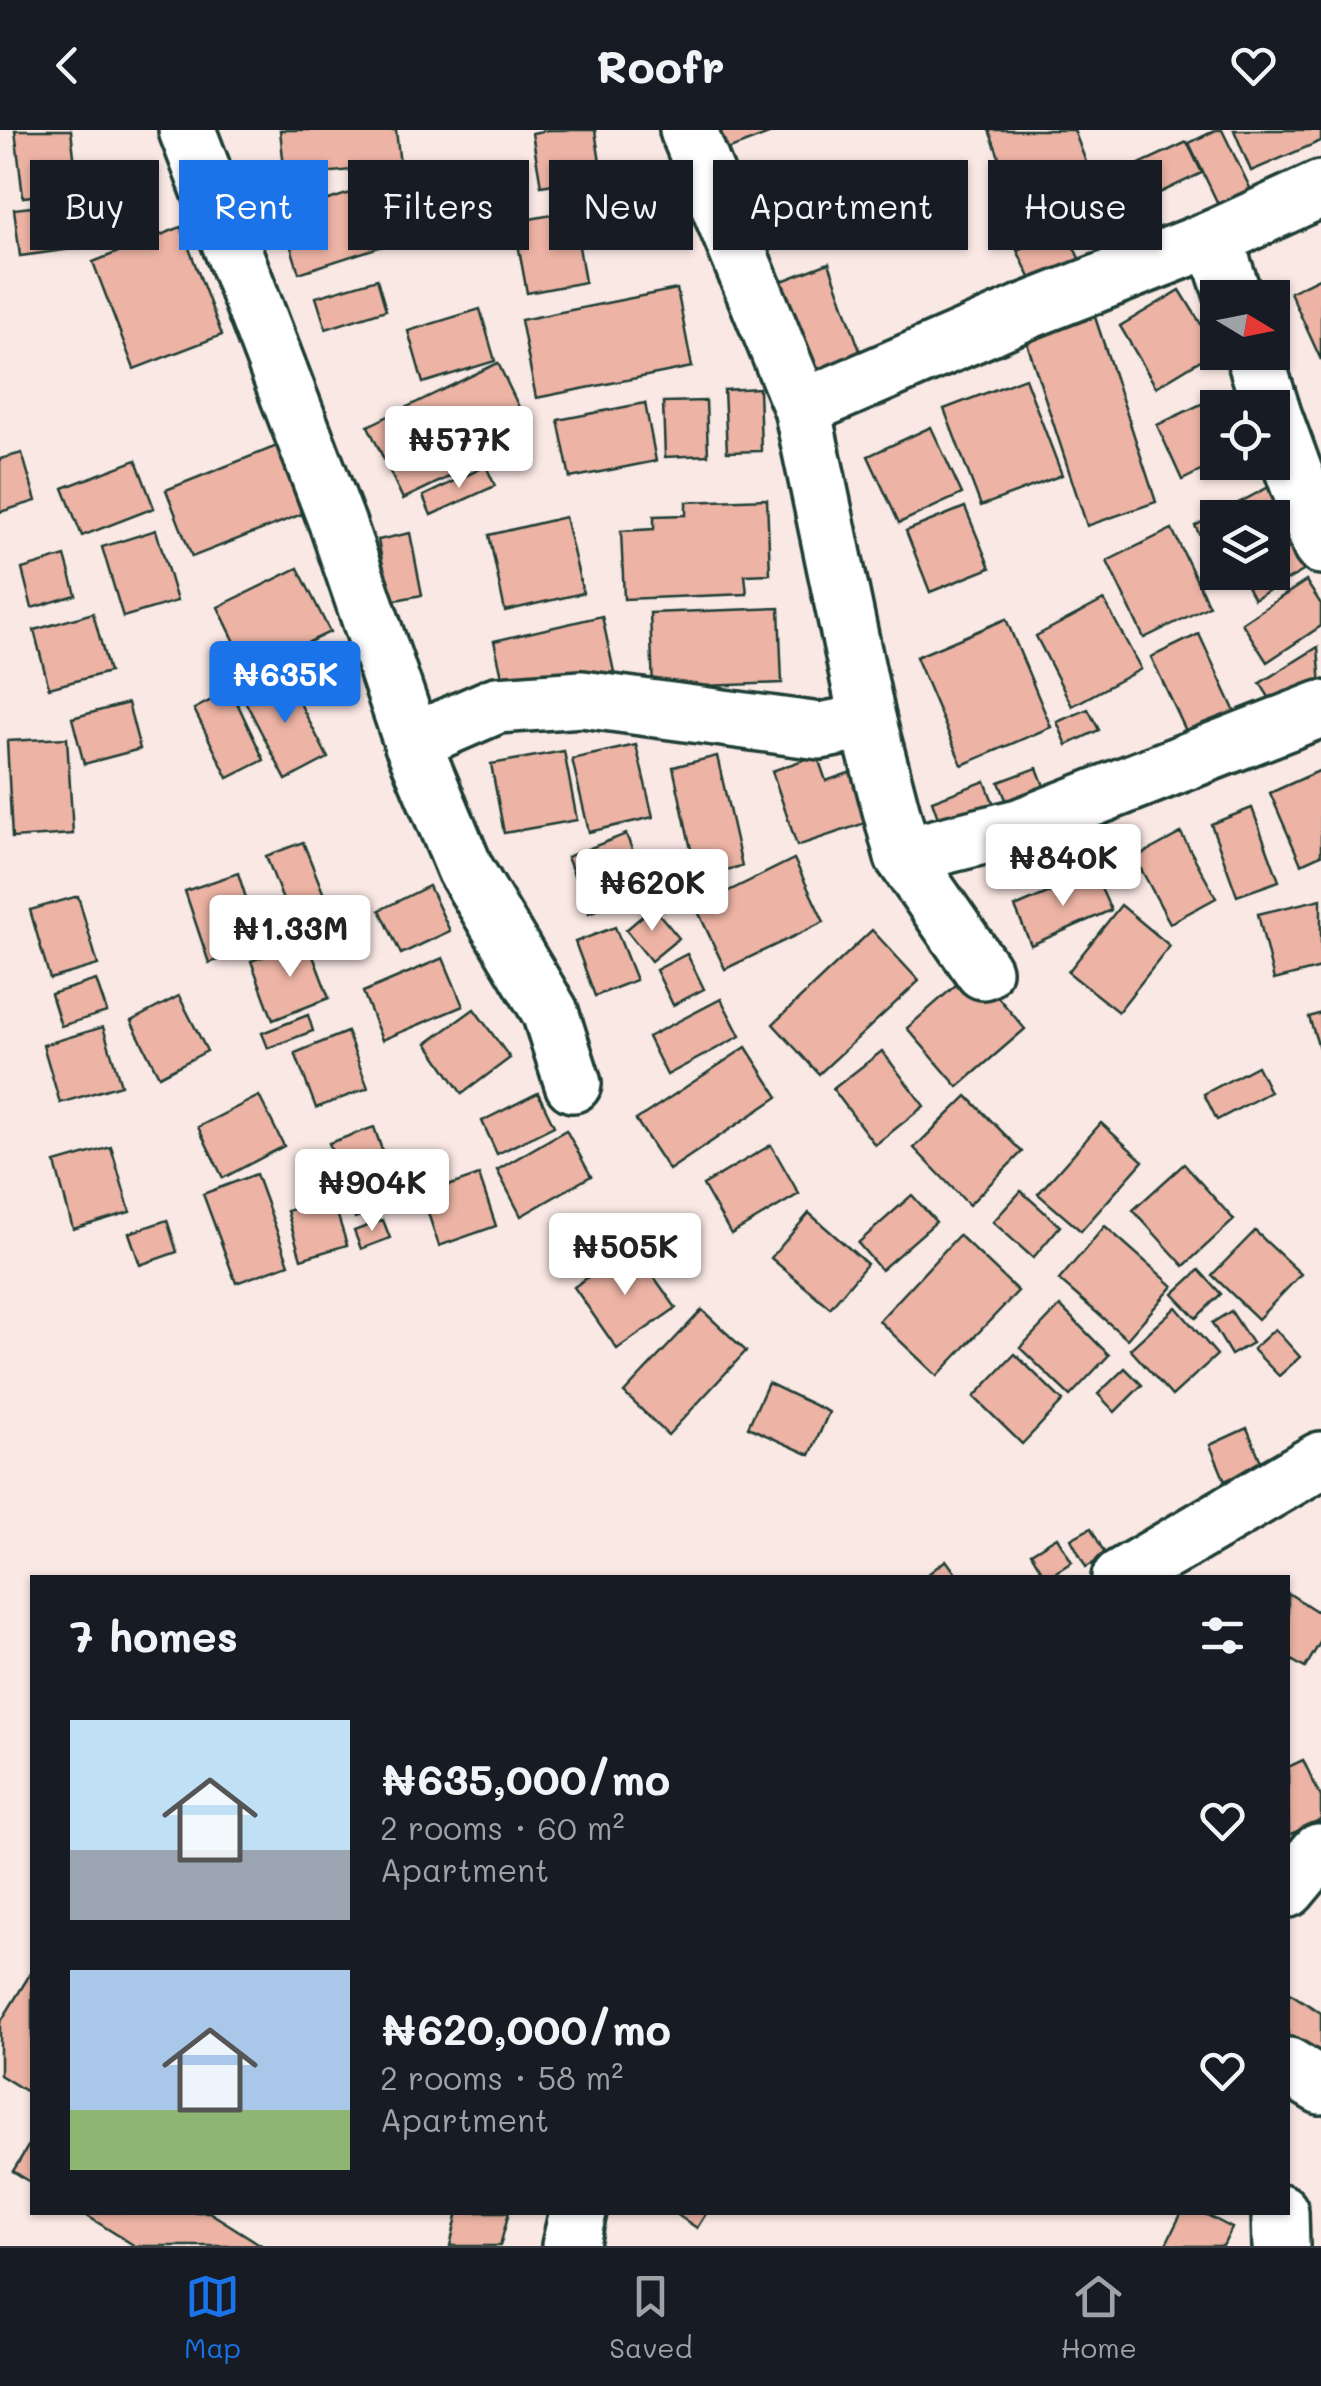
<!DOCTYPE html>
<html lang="en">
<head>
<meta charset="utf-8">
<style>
	body { margin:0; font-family:Mali,sans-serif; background:#242831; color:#f1f3f6; height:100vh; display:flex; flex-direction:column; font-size:38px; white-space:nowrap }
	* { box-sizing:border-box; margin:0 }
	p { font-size:32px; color:#9ea1a6 }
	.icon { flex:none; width:55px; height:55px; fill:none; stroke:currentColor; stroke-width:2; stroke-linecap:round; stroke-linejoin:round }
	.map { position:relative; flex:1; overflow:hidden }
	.sheet { position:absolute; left:30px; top:1445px; width:1260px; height:640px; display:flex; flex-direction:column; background:#171b24; border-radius:0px; box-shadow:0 2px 8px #0004 }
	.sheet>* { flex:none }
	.banner { position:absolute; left:30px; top:30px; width:1262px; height:90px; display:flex; gap:20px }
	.needle { width:65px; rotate:100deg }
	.buttons { position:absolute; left:1200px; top:150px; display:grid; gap:20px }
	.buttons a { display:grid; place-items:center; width:90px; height:90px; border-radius:0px; background:#171b24; box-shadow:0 2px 8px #0004; font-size:50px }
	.price { position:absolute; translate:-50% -85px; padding:0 22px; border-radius:10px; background:#fff; color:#222; font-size:32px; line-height:65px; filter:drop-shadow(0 2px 5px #0008) }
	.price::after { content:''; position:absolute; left:50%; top:60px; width:30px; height:22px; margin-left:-15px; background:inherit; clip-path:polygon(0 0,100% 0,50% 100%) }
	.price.on { background:#1a73e8; color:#fff }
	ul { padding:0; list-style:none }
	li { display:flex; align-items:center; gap:30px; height:250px; padding:0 40px }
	li span { display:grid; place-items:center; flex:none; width:280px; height:200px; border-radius:0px; color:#555 }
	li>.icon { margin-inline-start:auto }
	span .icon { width:120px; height:120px; fill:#fffc; stroke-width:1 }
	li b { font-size:42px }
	h2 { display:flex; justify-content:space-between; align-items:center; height:120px; padding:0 40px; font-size:42px }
	.pill { padding:0 35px; border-radius:0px; background:#171b24; box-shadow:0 2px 8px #0004; font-size:35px; line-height:90px }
	.pill.on { background:#1a73e8; color:#fff }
	header { display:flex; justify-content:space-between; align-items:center; height:130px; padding:0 40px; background:#171b24; font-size:45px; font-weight:700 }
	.dock { display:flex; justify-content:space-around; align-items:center; height:140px; border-top:2px solid #363941; background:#171b24; font-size:28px; color:#9ea1a6 }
	.dock a { display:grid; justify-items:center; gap:5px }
	.dock .on { color:#1a73e8 }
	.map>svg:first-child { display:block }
	.building { fill:#edb4a5; stroke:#1f3d34; stroke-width:2.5 }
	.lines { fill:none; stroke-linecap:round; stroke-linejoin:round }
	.minor-casing { stroke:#1f3d34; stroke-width:62 }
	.minor { stroke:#fff; stroke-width:55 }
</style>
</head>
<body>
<header><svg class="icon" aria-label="back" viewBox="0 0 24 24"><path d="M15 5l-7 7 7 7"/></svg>Roofr<svg class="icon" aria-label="heart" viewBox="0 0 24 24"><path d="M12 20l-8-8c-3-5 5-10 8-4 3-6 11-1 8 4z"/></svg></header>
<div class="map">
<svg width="1321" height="2116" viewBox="0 0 1321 2116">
	<rect width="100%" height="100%" fill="#fae8e4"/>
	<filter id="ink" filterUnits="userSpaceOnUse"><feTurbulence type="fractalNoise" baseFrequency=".01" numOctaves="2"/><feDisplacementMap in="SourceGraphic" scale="20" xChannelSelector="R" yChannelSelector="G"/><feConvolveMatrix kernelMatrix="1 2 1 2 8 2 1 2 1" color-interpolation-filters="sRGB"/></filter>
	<g filter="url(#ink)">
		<!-- building -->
		<g class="building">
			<polygon points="15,0 71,0 78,61 23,67"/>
			<polygon points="280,0 396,0 400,35 285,47"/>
			<polygon points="548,0 595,0 602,46 541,56 532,3"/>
			<polygon points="717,0 779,0 725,21"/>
			<polygon points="989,0 1074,0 1095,56 1020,84"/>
			<polygon points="1216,0 1222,0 1252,62 1220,78 1189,13"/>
			<polygon points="1234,0 1321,0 1321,11 1251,41"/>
			<polygon points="1187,12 1202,43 1151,67 1137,35"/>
			<polygon points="796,36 809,74 759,92 745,54"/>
			<polygon points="378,54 395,112 299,143 281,85"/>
			<polygon points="81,71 87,117 20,126 14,79"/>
			<polygon points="573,81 585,152 527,163 514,92"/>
			<polygon points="181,97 222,205 134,239 93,132"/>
			<polygon points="1065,98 1083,137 1036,160 1017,120"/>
			<polygon points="829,133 865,235 810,255 774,154"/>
			<polygon points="1321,147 1321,230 1290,162"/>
			<polygon points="377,149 386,180 326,199 316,167"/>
			<polygon points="677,159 692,237 536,268 521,190"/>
			<polygon points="1180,160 1217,220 1156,257 1120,196"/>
			<polygon points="480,179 495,231 423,253 408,201"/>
			<polygon points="1095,187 1156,372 1087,396 1026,210"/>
			<polygon points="498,233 533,307 403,369 368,296"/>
			<polygon points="1025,248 1062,345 981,376 944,279"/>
			<polygon points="1237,257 1247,278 1218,278 1219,332 1182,350 1157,295"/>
			<polygon points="759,258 761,321 727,322 724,260"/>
			<polygon points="706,271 708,325 665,327 663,272"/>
			<polygon points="645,273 656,331 570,348 558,290"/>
			<polygon points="931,297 962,364 899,393 868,326"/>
			<polygon points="277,316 302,384 192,427 166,360"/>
			<polygon points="22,323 36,371 0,382 0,329"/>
			<polygon points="136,330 154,378 82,406 63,358"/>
			<polygon points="486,336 495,356 431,385 423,366"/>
			<polygon points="1282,350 1305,396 1272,413 1272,388 1218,388 1218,439 1195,396"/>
			<polygon points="767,369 770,444 745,445 747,464 624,469 621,401 654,399 654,386 686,385 686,372"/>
			<polygon points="965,377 990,438 930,462 906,401"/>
			<polygon points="565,387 583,463 505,481 489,405"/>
			<polygon points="1172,399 1209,476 1144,508 1107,431"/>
			<polygon points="156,400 177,471 123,487 102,417"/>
			<polygon points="410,403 422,465 390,471 378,410"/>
			<polygon points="1306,409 1319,432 1254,469 1241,445 1272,442 1272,428"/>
			<polygon points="65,426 76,465 32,478 22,439"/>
			<polygon points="298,438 330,502 249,541 218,477"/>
			<polygon points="1306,451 1321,474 1321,496 1267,532 1242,493"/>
			<polygon points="1104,470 1141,539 1072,576 1036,506"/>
			<polygon points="779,478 782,553 653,558 650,483"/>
			<polygon points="93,483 109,542 49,558 34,500"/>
			<polygon points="602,486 614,542 507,568 494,511"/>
			<polygon points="1006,489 1051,597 962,635 916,527"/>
			<polygon points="1199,504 1235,582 1188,605 1151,527"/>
			<polygon points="1318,517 1321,557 1279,583 1260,553"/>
			<polygon points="284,542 328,628 286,650 241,563"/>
			<polygon points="231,560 264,630 228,648 194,579"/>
			<polygon points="128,573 140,619 84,634 72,588"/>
			<polygon points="1088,579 1099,600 1067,615 1057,592"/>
			<polygon points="67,608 73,704 12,708 7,611"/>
			<polygon points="636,615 653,687 589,702 572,629"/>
			<polygon points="564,621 577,690 504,703 491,634"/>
			<polygon points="817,625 826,651 854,641 871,691 797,716 772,641"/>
			<polygon points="717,626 742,736 697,747 673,637"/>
			<polygon points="1037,638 1048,666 1010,680 999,652"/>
			<polygon points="1321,640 1321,725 1301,734 1270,663"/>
			<polygon points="985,651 999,688 945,708 932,671"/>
			<polygon points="1252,678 1279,751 1237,766 1211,694"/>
			<polygon points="1181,703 1216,768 1170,793 1135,728"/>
			<polygon points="626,704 648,760 589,783 567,727"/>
			<polygon points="303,712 330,780 292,794 266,726"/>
			<polygon points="794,729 824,792 725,839 696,777"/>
			<polygon points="238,743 261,815 209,833 185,761"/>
			<polygon points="1094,743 1111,780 1031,815 1015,777"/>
			<polygon points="429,756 450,801 401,824 380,780"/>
			<polygon points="78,766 98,835 50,849 30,780"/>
			<polygon points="1321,769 1321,838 1274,850 1258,784"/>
			<polygon points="1121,775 1170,816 1118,882 1068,842"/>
			<polygon points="653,777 679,808 651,831 626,800"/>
			<polygon points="615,797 636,850 595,866 575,812"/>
			<polygon points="872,800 919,851 819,944 773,894"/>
			<polygon points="307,810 329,868 273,890 251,831"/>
			<polygon points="687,824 704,859 673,875 656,840"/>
			<polygon points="443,828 463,876 382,910 363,862"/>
			<polygon points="974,839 1025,899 958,957 907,898"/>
			<polygon points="96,850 107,882 61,896 51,864"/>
			<polygon points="179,866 207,921 159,946 131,891"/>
			<polygon points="721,869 740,906 667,945 648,907"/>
			<polygon points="474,879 510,928 462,964 427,913"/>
			<polygon points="1321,883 1321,924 1309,887"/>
			<polygon points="308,885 313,901 268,918 262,903"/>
			<polygon points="103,897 121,955 60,973 43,915"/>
			<polygon points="347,902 368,958 316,978 295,923"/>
			<polygon points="746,917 778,967 669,1040 636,990"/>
			<polygon points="882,921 924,976 875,1015 833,959"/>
			<polygon points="1257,936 1270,962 1217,990 1204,964"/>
			<polygon points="538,963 554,996 497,1024 482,991"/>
			<polygon points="259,966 284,1016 223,1048 198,997"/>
			<polygon points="967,966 1022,1022 969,1075 914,1018"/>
			<polygon points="1101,993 1143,1031 1081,1101 1038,1064"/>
			<polygon points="374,997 400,1072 355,1088 329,1013"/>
			<polygon points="566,1000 591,1046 521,1086 497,1040"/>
			<polygon points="771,1015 799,1064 731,1104 703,1055"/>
			<polygon points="111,1017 130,1082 73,1099 55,1033"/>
			<polygon points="1184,1034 1234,1090 1184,1136 1133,1080"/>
			<polygon points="256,1044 289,1134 236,1153 203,1064"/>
			<polygon points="479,1045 496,1096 439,1116 422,1065"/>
			<polygon points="1021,1061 1060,1096 1033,1128 993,1092"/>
			<polygon points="912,1065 936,1092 881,1140 858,1113"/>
			<polygon points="332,1067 347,1115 301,1129 287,1081"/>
			<polygon points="809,1083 867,1134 830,1178 771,1128"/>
			<polygon points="167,1090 177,1122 140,1135 129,1103"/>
			<polygon points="383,1090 390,1108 361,1119 354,1101"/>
			<polygon points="1105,1096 1173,1156 1127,1209 1059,1150"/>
			<polygon points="1255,1101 1301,1144 1258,1189 1212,1145"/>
			<polygon points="959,1105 1018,1161 937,1246 879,1191"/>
			<polygon points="632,1116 676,1178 617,1219 574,1157"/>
			<polygon points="1199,1140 1221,1164 1196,1188 1173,1164"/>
			<polygon points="1060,1176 1109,1225 1070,1266 1020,1218"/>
			<polygon points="1176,1177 1217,1225 1172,1266 1130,1219"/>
			<polygon points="702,1180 746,1221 668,1305 624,1263"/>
			<polygon points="1231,1181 1252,1213 1231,1225 1212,1193"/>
			<polygon points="1275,1199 1300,1227 1279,1246 1253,1219"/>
			<polygon points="1015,1224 1063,1271 1022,1314 974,1267"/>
			<polygon points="1125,1238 1142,1255 1115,1282 1098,1264"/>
			<polygon points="768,1253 829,1282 810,1325 748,1297"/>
			<polygon points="1247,1298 1262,1334 1225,1351 1210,1315"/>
			<polygon points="1091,1398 1106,1426 1086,1437 1071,1409"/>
			<polygon points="1057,1407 1072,1432 1046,1448 1031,1423"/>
			<polygon points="946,1430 959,1448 923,1448"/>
			<polygon points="1288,1463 1321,1484 1321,1511 1305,1538 1288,1528"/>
			<polygon points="1303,1630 1321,1667 1321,1689 1289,1705 1288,1637"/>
			<polygon points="32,1841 32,1965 0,1945 0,1893"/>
			<polygon points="1288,1862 1321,1883 1321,1929 1288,1908"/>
			<polygon points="32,2010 32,2053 13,2041"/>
			<polygon points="81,2082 209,2082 263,2116 135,2116"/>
			<polygon points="458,2082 509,2082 500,2116 450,2116"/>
			<polygon points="673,2082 707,2082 697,2098"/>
			<polygon points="1182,2082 1201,2082 1232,2098 1223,2116 1165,2116"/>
		</g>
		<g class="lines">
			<defs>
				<g id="minor">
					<polyline points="187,0 338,395 412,612 465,739 550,882 573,954"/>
					<polyline points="688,0 802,278 868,592 903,726 983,841"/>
					<polyline points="1214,108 1234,168"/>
					<polyline points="1253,222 1271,278"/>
					<polyline points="802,278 1027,181 1214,108 1321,59"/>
					<polyline points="1272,282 1321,416"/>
					<polyline points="412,612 497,575 582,569 820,601 868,592"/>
					<polyline points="903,726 1019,697 1321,579"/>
					<polyline points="1120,1448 1321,1330"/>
					<polyline points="1288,1759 1319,1722"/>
					<polyline points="1288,1936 1321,1956"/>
					<polyline points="1280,2082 1281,2116"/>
					<polyline points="570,2116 578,2082"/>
				</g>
			</defs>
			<!-- minor casing -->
			<use href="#minor" class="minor-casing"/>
			<!-- minor -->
			<use href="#minor" class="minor"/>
		</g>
	</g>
</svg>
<div class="buttons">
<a><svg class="needle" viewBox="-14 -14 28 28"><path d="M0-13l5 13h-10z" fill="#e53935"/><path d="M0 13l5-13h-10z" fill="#9ea1a6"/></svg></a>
<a><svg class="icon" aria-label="locate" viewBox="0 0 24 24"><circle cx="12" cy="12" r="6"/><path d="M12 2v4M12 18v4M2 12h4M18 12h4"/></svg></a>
<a><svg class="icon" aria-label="layers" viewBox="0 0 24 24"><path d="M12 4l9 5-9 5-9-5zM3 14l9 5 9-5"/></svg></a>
</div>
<b class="price" style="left:459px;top:361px">₦577K</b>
<b class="price on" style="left:285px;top:596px">₦635K</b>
<b class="price" style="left:1063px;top:779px">₦840K</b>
<b class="price" style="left:652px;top:804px">₦620K</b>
<b class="price" style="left:290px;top:850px">₦1.33M</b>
<b class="price" style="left:372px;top:1104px">₦904K</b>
<b class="price" style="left:625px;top:1168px">₦505K</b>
<div class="banner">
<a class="pill">Buy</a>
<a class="pill on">Rent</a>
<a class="pill">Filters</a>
<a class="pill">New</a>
<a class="pill">Apartment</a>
<a class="pill">House</a>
</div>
<section class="sheet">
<h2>7 homes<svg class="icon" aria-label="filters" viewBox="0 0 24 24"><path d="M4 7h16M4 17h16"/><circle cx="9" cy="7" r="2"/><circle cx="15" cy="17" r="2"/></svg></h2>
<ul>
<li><span style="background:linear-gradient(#bfe0f5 65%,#9aa5b1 0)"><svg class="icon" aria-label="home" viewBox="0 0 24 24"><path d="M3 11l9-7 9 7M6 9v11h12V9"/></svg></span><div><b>₦635,000/mo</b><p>2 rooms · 60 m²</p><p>Apartment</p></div><svg class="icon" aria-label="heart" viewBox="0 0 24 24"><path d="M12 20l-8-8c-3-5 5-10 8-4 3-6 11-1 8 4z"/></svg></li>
<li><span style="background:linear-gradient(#a9c7e8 70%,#8fb573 0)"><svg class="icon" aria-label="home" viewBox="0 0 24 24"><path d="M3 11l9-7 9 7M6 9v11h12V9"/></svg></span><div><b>₦620,000/mo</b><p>2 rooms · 58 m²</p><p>Apartment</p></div><svg class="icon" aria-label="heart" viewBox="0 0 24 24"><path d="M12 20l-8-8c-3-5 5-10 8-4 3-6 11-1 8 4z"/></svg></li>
</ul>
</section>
</div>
<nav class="dock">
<a class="on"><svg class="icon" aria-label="map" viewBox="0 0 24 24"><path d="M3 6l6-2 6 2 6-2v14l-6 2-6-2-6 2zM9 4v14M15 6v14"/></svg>Map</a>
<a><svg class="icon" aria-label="saved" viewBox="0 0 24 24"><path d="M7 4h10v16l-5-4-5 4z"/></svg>Saved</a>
<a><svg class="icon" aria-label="home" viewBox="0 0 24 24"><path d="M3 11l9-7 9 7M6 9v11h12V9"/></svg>Home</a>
</nav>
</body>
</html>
